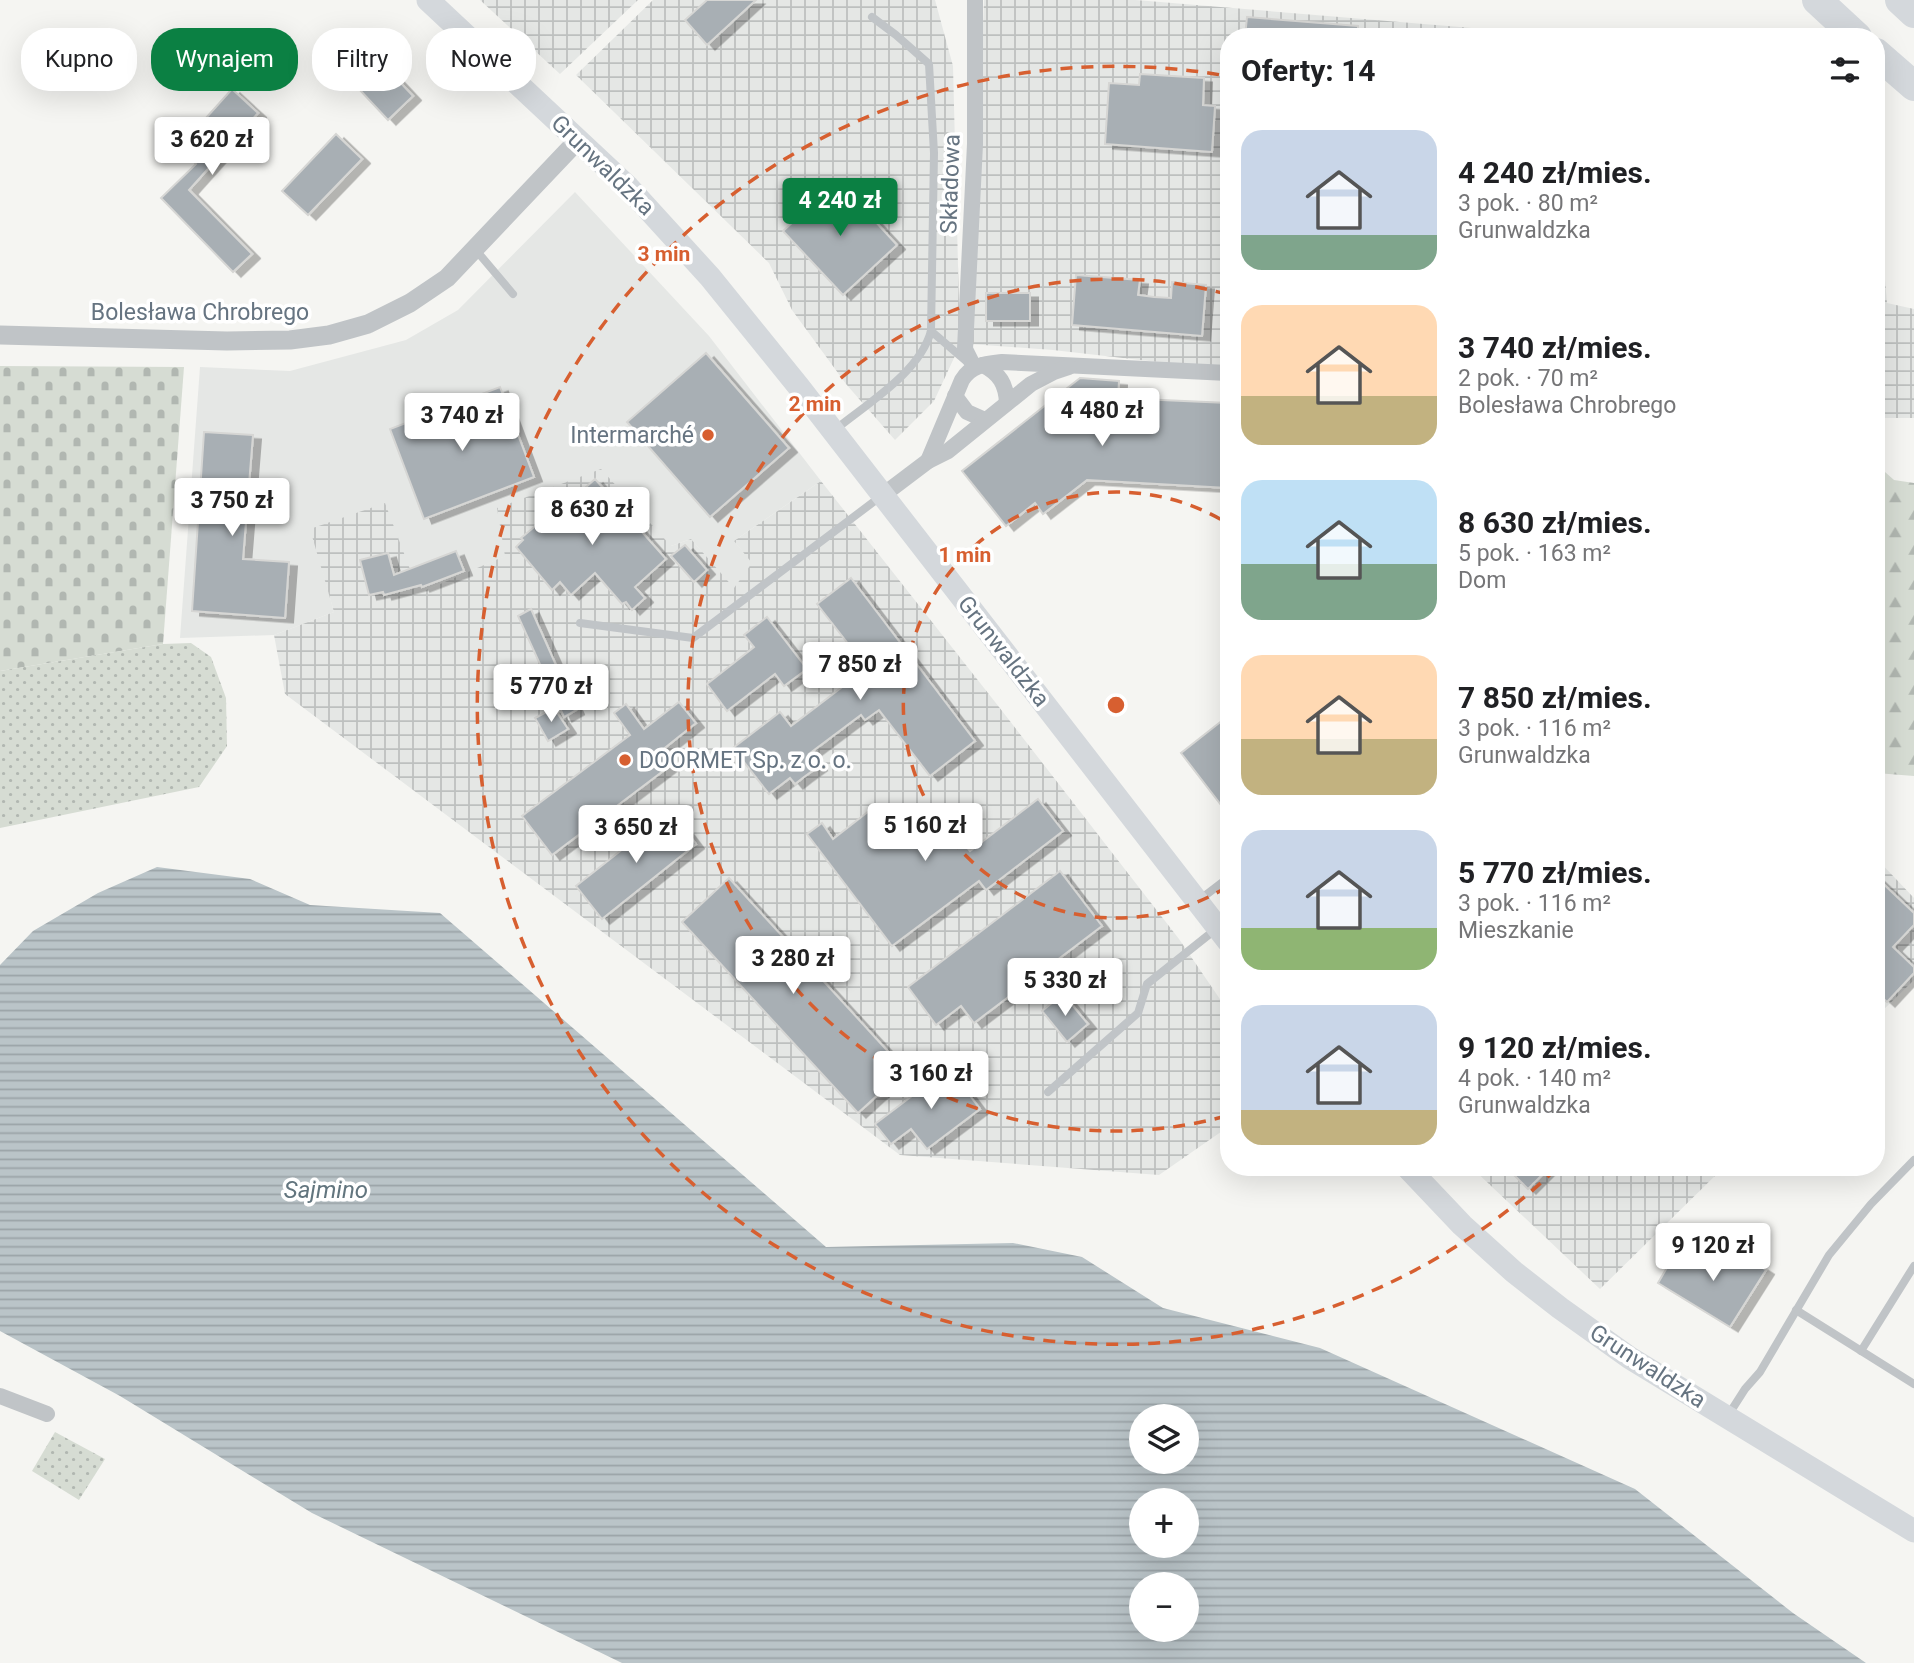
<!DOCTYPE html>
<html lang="pl">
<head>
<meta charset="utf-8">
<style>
	body { margin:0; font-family:Roboto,sans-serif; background:#f6f6f6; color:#202124; height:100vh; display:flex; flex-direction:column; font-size:26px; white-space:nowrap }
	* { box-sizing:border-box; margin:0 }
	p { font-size:23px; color:#757577 }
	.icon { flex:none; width:38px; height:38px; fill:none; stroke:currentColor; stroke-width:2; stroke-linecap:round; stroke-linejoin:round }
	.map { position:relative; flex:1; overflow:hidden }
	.details { position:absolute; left:1220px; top:28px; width:665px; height:1148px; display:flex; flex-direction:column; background:#fff; border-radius:28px; box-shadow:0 7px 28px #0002 }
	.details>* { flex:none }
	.guide { position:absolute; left:21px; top:28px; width:665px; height:63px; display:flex; gap:14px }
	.buttons { position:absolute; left:1129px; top:1404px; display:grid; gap:14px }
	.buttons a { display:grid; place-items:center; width:70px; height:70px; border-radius:50%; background:#fff; box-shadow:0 7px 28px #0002; font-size:35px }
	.price { position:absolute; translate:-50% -60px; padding:0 16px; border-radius:7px; background:#fff; color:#222; font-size:23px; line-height:46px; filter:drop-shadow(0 2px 4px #0008) }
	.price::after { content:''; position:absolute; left:50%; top:42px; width:21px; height:16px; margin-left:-10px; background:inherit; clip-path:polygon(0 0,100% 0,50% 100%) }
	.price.selected { background:#0b8043; color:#fff }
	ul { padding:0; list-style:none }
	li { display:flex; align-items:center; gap:21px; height:175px; padding:0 21px }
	li span { display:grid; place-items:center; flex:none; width:196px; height:140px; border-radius:21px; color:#555 }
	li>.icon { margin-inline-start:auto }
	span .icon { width:84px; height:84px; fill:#fffc; stroke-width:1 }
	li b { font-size:30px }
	h2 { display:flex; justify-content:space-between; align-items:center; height:84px; padding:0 21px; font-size:30px }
	.tag { padding:0 24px; border-radius:28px; background:#fff; box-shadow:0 7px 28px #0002; font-size:24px; line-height:63px }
	.tag.selected { background:#0b8043; color:#fff }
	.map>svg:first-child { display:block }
	.built { fill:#e5e7e5 }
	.industrial { fill:url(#industrial-grid) }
	.forest { fill:url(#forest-firs) }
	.cemetery { fill:url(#cemetery-stones) }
	.park { fill:url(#park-dots) }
	.water { fill:url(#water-rules); fill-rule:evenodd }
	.building { fill:#a8afb4; stroke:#d6d6d4; stroke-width:2; filter:url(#shadow) }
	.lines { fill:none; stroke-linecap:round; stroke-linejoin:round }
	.service { stroke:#c0c4c7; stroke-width:8 }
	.minor { stroke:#c0c4c7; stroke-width:16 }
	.tertiary { stroke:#c0c4c7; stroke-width:19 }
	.secondary { stroke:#d4d8dc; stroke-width:23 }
	.motorway { stroke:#d4d8dc; stroke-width:30 }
	.ring { fill:none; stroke:#d75f30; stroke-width:3.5; stroke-dasharray:12 9 }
	.poi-dot { fill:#d75f30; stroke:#fff; stroke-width:2.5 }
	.labels { text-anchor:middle; stroke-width:7; stroke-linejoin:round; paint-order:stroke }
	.street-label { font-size:23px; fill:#667481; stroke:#fff }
	.poi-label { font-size:23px; fill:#667481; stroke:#fff; text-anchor:end }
	.water-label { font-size:24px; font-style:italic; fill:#62757e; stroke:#fff }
	.centre { fill:#d75f30; stroke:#fff; stroke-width:3.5 }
	.ring-label { font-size:21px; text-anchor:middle; font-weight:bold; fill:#d75f30; stroke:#fff; stroke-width:7; stroke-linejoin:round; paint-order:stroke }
</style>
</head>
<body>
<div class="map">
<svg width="1914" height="1663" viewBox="0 0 1914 1663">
	<defs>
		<pattern id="industrial-grid" width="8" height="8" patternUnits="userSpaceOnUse" patternTransform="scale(1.75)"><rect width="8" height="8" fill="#e5e7e5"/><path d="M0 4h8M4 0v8" fill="none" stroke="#bdc0bf"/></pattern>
		<pattern id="forest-firs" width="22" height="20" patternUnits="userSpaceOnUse" patternTransform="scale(1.75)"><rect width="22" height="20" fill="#d6dcd3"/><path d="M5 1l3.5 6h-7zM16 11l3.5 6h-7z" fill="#b1b7b1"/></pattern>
		<pattern id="cemetery-stones" width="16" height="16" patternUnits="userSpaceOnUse" patternTransform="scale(1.75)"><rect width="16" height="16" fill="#d6dcd3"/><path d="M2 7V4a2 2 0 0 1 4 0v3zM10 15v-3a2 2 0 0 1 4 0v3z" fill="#b1b7b1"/></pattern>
		<pattern id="park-dots" width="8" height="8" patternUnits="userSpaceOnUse" patternTransform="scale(1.75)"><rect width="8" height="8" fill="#d6dcd3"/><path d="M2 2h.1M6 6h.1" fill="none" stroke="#b1b7b1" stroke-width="1.8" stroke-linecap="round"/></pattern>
		<pattern id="water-rules" width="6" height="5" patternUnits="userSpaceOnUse" patternTransform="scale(1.75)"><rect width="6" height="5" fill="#bac4c8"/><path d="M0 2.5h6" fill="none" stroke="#9ba4a8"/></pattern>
		<filter id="shadow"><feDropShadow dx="8" dy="4.5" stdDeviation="0" flood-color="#0004"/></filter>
	</defs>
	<rect width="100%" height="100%" fill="#f5f5f2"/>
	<!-- built -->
	<polygon class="built" points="575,192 709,336 821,481 734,541 753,563 734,589 691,539 671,546 506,556 419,593 311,529 334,612 274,635 180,638 200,367 290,371 406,340 458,310"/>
	<!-- industrial -->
	<g class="industrial">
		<polygon points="480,0 638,0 560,74"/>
		<polygon points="653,0 935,0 953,66 960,345 934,401 895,440 846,384 792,310 769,263 576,75"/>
		<polygon points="984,0 1136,0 1581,37 1228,37 1228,370 1053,350 970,344"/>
		<polygon points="1876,175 1887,303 1914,309 1914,418 1876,418"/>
		<polygon points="601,469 671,546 691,539 734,588 752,563 734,541 821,481 999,707 1179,939 1228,1011 1228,1127 1159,1175 900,1155 285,694 274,635 334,612 310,529 385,503 419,593 505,556 497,508"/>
		<polygon points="1876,858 1914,898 1914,980 1876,1017"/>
		<polygon points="1471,1167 1724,1167 1600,1289"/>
	</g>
	<!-- forest -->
	<polygon class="forest" points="1876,464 1894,480 1914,483 1914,776 1876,773"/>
	<!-- cemetery -->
	<polygon class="cemetery" points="0,366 184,367 163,644 0,671"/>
	<!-- park -->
	<g class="park">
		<polygon points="191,643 211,657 226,698 227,746 199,787 0,828 0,671 163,644"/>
		<polygon points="55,1432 105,1459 79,1500 32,1471"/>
	</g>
	<!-- water -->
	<path class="water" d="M157,867L250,879L310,905L440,913L826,1247L1013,1243L1082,1257L1163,1308L1320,1348L1635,1489L1793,1613L1866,1663H622L312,1513L120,1396L0,1331V965L33,931L98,893ZM1141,1416H1186V1461H1141ZM1141,1500H1186V1545H1141ZM1141,1584H1186V1629H1141Z"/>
	<!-- building -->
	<g class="building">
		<polygon points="707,0 756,0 707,45 685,20"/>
		<polygon points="1247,17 1358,26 1358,37 1245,37"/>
		<polygon points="383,64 413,96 388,120 358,88"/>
		<polygon points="1140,74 1204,78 1203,105 1215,106 1212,152 1105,144 1109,83 1139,85"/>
		<polygon points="232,89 258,113 189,190 252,254 233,272 161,198 196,164 179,148"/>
		<polygon points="336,134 362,159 308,215 282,191"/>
		<polygon points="838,181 897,245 843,295 783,231"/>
		<polygon points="1076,275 1140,280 1138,295 1154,297 1171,298 1172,282 1206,285 1202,336 1072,325"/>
		<rect x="986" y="293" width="44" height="28"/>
		<polygon points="706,353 789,448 710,517 627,422"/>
		<polygon points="1080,378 1119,381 1118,398 1228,403 1228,488 1087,480 1043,514 1035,503 1006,526 962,471"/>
		<polygon points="500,387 534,477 424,519 390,429"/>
		<polygon points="204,432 253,435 243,559 289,562 285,618 192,611"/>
		<polygon points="595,479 666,559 635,587 645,598 632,610 626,602 622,604 595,573 571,595 560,582 552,590 516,547 523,540 521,538 546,517 561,504 564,507"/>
		<polygon points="685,545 707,570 694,582 671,556"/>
		<polygon points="456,551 464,571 422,587 421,585 384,595 383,592 369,595 360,560 388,553 394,575"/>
		<polygon points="851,578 975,741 930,776 879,710 865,720 861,715 809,754 819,766 804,777 795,784 790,778 769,794 733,748 780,712 791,726 867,668 817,604"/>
		<polygon points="531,609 576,710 564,717 518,616"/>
		<polygon points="767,617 807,669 784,686 775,674 727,711 707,684 754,647 744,635"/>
		<polygon points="679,702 696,723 661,751 671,765 552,855 522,816 630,735 614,713 626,704 644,729"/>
		<polygon points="554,708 568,729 548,741 535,718"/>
		<polygon points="1228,716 1228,814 1181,753"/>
		<polygon points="1038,799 1063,831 986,890 979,881 892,946 807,834 822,823 833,839 878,804 902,835 923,818 933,830 945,820 970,851"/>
		<polygon points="671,811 696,844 602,919 576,886"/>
		<polygon points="1060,871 1102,926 974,1023 961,1006 936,1025 908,987"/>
		<polygon points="1876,877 1914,913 1914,925 1893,947 1914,967 1914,973 1887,1002 1876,992"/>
		<polygon points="729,878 905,1070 858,1113 682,922"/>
		<polygon points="1063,994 1088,1024 1067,1042 1042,1011"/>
		<polygon points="949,1068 980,1109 927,1149 911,1129 891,1144 875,1124"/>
		<polygon points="1506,1167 1550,1167 1528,1189"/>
		<polygon points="1679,1247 1716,1269 1730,1247 1766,1270 1730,1327 1658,1283"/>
	</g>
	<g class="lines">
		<!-- service -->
		<g class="service">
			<polyline points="475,249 513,294"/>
			<polyline points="931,331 966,361"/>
			<path d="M836,429C868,403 920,372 931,331L934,153L929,64L896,35L872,17"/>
			<polyline points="580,623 693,638 880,497"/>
			<polyline points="1198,901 1228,878"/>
			<polyline points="1048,1092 1138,1013 1147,984 1216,929"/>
			<polyline points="1796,1310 1914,1384"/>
			<polyline points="1861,1351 1914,1266"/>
			<polyline points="1729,1414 1745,1389 1760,1372 1829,1255 1871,1204 1914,1160"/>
		</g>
		<!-- minor -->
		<g class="minor">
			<path d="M983,365C1000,374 1006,384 1007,403"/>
			<polyline points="974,367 965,349 975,144 975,0"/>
			<polyline points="955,396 967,412 985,420"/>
			<path d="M928,461L962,380C971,365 985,364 1002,362L1228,373"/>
			<polyline points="883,495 928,461 948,451 1031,384 1054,372 1069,367"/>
			<polyline points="0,1396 47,1414"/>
		</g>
		<!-- tertiary -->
		<polyline class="tertiary" points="0,335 227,341 290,340 329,335 368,324 410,303 447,278 578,140"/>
		<!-- secondary -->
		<g class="secondary">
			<polyline points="428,0 628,187 710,277 799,387 1228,941"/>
			<polyline points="1407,1167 1462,1225 1514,1272 1560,1308 1630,1358 1914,1531"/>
		</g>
		<!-- motorway -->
		<g class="motorway">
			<polyline points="1817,0 1857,37"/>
			<polyline points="1900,0 1914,13"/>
			<polyline points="1876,53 1914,86"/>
		</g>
	</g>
	<!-- distance rings -->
	<g class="ring">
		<path d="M1227 887A213 213 0 1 1 1227 523"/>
		<path d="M1226 1116A426 426 0 1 1 1226 294"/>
		<path d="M1556 1169A639 639 0 1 1 1227 76"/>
	</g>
	<!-- markers -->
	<g class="poi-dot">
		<circle cx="708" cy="435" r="7"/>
		<circle cx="625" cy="760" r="7"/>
	</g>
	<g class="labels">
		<!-- street labels -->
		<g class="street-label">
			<text transform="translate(603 165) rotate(44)" y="8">Grunwaldzka</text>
			<text transform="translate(950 184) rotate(-88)" y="8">Składowa</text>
			<text x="200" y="320">Bolesława Chrobrego</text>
			<text transform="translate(1004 651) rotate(52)" y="8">Grunwaldzka</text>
			<text transform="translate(1648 1366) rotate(33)" y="8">Grunwaldzka</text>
		</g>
		<!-- poi labels -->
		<g class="poi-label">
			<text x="694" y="443">Intermarché</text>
			<text x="639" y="768" text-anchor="start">DOORMET Sp. z o. o.</text>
		</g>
		<!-- water labels -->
		<g class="water-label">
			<text x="326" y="1198">Sajmino</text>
		</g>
	</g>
	<circle cx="1116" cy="705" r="10" class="centre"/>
	<g class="ring-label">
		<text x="664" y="261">3 min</text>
		<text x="815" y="411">2 min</text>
		<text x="965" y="562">1 min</text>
	</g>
</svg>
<div class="buttons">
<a><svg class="icon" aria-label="layers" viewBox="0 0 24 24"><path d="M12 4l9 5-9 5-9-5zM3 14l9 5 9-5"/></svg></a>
<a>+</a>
<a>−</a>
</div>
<b class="price" style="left:212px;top:177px">3 620 zł</b>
<b class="price selected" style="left:840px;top:238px">4 240 zł</b>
<b class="price" style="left:1102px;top:448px">4 480 zł</b>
<b class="price" style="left:462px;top:453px">3 740 zł</b>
<b class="price" style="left:232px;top:538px">3 750 zł</b>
<b class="price" style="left:592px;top:547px">8 630 zł</b>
<b class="price" style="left:860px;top:702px">7 850 zł</b>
<b class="price" style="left:551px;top:724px">5 770 zł</b>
<b class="price" style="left:925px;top:863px">5 160 zł</b>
<b class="price" style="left:636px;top:865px">3 650 zł</b>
<b class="price" style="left:793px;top:996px">3 280 zł</b>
<b class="price" style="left:1065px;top:1018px">5 330 zł</b>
<b class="price" style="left:931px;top:1111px">3 160 zł</b>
<b class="price" style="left:1713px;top:1283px">9 120 zł</b>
<div class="guide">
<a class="tag">Kupno</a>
<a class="tag selected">Wynajem</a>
<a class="tag">Filtry</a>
<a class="tag">Nowe</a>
</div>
<section class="details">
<h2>Oferty: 14<svg class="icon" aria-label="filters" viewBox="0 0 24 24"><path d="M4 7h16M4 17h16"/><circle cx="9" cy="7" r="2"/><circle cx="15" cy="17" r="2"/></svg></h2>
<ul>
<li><span style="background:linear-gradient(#c9d6e8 75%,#7fa58c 0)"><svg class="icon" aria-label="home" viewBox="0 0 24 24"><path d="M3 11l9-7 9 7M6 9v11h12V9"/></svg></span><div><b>4 240 zł/mies.</b><p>3 pok. · 80 m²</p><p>Grunwaldzka</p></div></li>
<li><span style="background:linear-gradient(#ffd9b3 65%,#c2b280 0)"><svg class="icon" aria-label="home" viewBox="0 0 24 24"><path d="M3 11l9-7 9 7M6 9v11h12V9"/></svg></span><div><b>3 740 zł/mies.</b><p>2 pok. · 70 m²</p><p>Bolesława Chrobrego</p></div></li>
<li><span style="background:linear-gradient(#bfe0f5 60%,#7fa58c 0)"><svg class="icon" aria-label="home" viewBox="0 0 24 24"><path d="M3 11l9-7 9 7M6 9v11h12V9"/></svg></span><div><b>8 630 zł/mies.</b><p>5 pok. · 163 m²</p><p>Dom</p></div></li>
<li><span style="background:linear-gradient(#ffd9b3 60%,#c2b280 0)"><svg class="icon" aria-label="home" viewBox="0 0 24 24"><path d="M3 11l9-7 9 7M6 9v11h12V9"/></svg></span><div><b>7 850 zł/mies.</b><p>3 pok. · 116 m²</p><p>Grunwaldzka</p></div></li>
<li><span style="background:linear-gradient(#c9d6e8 70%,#8fb573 0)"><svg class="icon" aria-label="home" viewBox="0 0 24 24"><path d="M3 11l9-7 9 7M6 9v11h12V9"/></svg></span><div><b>5 770 zł/mies.</b><p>3 pok. · 116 m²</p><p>Mieszkanie</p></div></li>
<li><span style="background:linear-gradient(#c9d6e8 75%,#c2b280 0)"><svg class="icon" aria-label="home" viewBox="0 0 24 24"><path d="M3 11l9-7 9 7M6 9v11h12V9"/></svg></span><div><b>9 120 zł/mies.</b><p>4 pok. · 140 m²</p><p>Grunwaldzka</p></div></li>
</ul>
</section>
</div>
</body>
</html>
